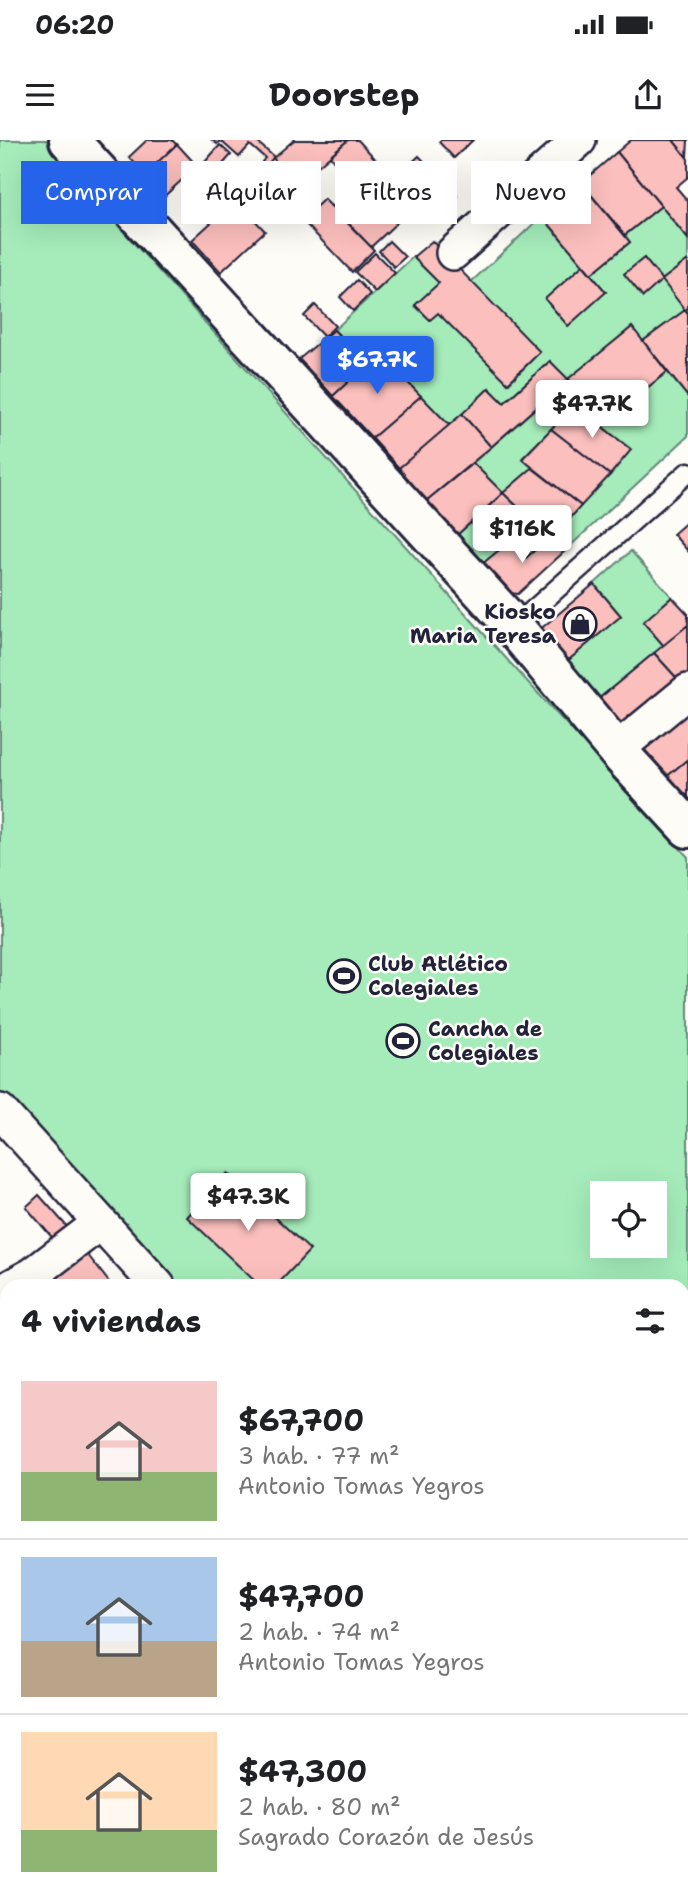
<!DOCTYPE html>
<html lang="es">
<head>
<meta charset="utf-8">
<style>
	body { margin:0; font-family:"Shantell Sans",sans-serif; background:#f2f2f2; color:#202124; height:100vh; display:flex; flex-direction:column; font-size:26px; white-space:nowrap }
	* { box-sizing:border-box; margin:0 }
	p { font-size:23px; color:#757577 }
	.icon { flex:none; width:38px; height:38px; fill:none; stroke:currentColor; stroke-width:2; stroke-linecap:round; stroke-linejoin:round }
	.map { position:relative; flex:1; overflow:hidden }
	.drawer { position:absolute; left:0px; top:1139px; width:690px; height:625px; display:flex; flex-direction:column; background:#fff; border-radius:21px 21px 0 0; box-shadow:0 7px 28px #0002 }
	.drawer>* { flex:none }
	.top-card { position:absolute; left:21px; top:21px; width:648px; height:63px; display:flex; gap:14px }
	.buttons { position:absolute; left:590px; top:1041px; display:grid; gap:14px }
	.buttons a { display:grid; place-items:center; width:77px; height:77px; border-radius:0px; background:#fff; box-shadow:0 7px 28px #0002; font-size:35px }
	.price { position:absolute; translate:-50% -60px; padding:0 16px; border-radius:7px; background:#fff; color:#222; font-size:23px; line-height:46px; filter:drop-shadow(0 2px 4px #0008) }
	.price::after { content:''; position:absolute; left:50%; top:42px; width:21px; height:16px; margin-left:-10px; background:inherit; clip-path:polygon(0 0,100% 0,50% 100%) }
	.price.selected { background:#2563eb; color:#fff }
	ul { padding:0; list-style:none }
	li { display:flex; align-items:center; gap:21px; height:175px; padding:0 21px }
	li+li { border-top:2px solid #e0e0e0 }
	li span { display:grid; place-items:center; flex:none; width:196px; height:140px; border-radius:0px; color:#555 }
	li>.icon { margin-inline-start:auto }
	span .icon { width:84px; height:84px; fill:#fffc; stroke-width:1 }
	li b { font-size:30px }
	h2 { display:flex; justify-content:space-between; align-items:center; height:84px; padding:0 21px; font-size:30px }
	.chip { padding:0 24px; border-radius:0px; background:#fff; box-shadow:0 7px 28px #0002; font-size:24px; line-height:63px }
	.chip.selected { background:#2563eb; color:#fff }
	.status { display:flex; justify-content:space-between; align-items:center; height:49px; padding:0 35px; background:#fff; direction:ltr }
	.status svg { height:19px; fill:currentColor }
	header { display:flex; justify-content:space-between; align-items:center; height:91px; padding:0 21px; background:#fff; font-size:32px; font-weight:700 }
	.map>svg:first-child { display:block }
	.green { fill:#a5ecba; stroke:#64877a; stroke-width:2; fill-rule:evenodd }
	.building { fill:#fbbfbd; stroke:#22223b; stroke-width:2 }
	.lines { fill:none; stroke-linecap:round; stroke-linejoin:round }
	.service-casing { stroke:#22223b; stroke-width:23 }
	.minor-casing { stroke:#22223b; stroke-width:38 }
	.tertiary-casing { stroke:#22223b; stroke-width:44 }
	.path { stroke:#22223b; stroke-width:4.5; stroke-dasharray:5 5; stroke-linecap:butt }
	.service { stroke:#fdfcf7; stroke-width:18 }
	.minor { stroke:#fdfcf7; stroke-width:33 }
	.tertiary { stroke:#fdfcf7; stroke-width:38 }
	.labels { text-anchor:middle; stroke-width:5; stroke-linejoin:round; paint-order:stroke }
	.poi-label { font-size:21px; font-weight:bold; fill:#22223b; stroke:#fdfcf7; text-anchor:start }
</style>
</head>
<body>
<div class="status"><b>06:20</b><svg viewBox="0 0 49 12"><path d="M0 12V9h3v3zM5 12V6h3v6zM10 12V3h3v9zM15 12V0h3v12zM26 1h20v11H26zM47 4h2v5h-2z"/></svg></div>
<header><svg class="icon" aria-label="menu" viewBox="0 0 24 24"><path d="M4 6h16M4 12h16M4 18h16"/></svg>Doorstep<svg class="icon" aria-label="share" viewBox="0 0 24 24"><path d="M12 15V3M7 8l5-5 5 5M5 13v7h14v-7"/></svg></header>
<div class="map">
<svg width="688" height="1763" viewBox="0 0 688 1763">
	<rect width="100%" height="100%" fill="#fdfcf7"/>
	<filter id="ink" filterUnits="userSpaceOnUse"><feTurbulence type="fractalNoise" baseFrequency=".0143" numOctaves="2"/><feDisplacementMap in="SourceGraphic" scale="14" xChannelSelector="R" yChannelSelector="G"/><feConvolveMatrix kernelMatrix="1 2 1 2 8 2 1 2 1" color-interpolation-filters="sRGB"/></filter>
	<g filter="url(#ink)">
		<!-- green -->
		<g class="green">
			<path d="M0,0H46L98,63L493,504L688,717V1663L682,1658V1146H172L0,954ZM602,1054H654V1106H602Z"/>
			<polygon points="661,66 688,99 688,120 662,140 685,170 688,168 688,173 685,170 643,201 632,187 569,240 614,274 667,232 688,257 688,296 566,410 552,399 631,309 575,265 522,318 532,328 503,353 473,323 568,240 550,221 504,263 489,248 450,286 379,214 367,225 334,190 413,117 439,143 415,166 430,180 438,173 509,243 540,212 471,142 542,76 583,125 545,159 568,185 606,152 591,134 630,102 625,95"/>
			<polygon points="528,377 550,397 526,418 509,402 482,424 457,395 471,383 493,406"/>
			<polygon points="631,411 672,457 644,482 664,506 596,561 565,523 621,476 594,444"/>
		</g>
		<!-- building -->
		<g class="building">
			<polygon points="147,0 172,0 177,5 145,34 129,17"/>
			<polygon points="212,0 255,0 274,17 266,26 262,22 265,18 250,5 239,17 221,1 217,4"/>
			<polygon points="294,0 348,0 296,45 273,18"/>
			<polygon points="348,0 358,0 379,23 354,44 330,16"/>
			<polygon points="441,0 473,0 454,18 439,2"/>
			<polygon points="631,0 673,0 688,19 688,37 676,47 688,61 688,99 617,12"/>
			<polygon points="673,0 688,0 687,17"/>
			<polygon points="177,4 197,26 158,62 138,41"/>
			<polygon points="220,5 231,15 208,41 197,31"/>
			<polygon points="617,12 661,66 625,95 581,43"/>
			<polygon points="419,16 457,56 430,81 393,40"/>
			<polygon points="277,32 294,50 280,63 263,45"/>
			<polygon points="204,41 225,61 210,76 189,57"/>
			<polygon points="359,41 372,55 379,49 405,75 371,107 332,66"/>
			<polygon points="581,43 630,102 591,134 542,76"/>
			<polygon points="324,59 374,110 352,132 302,80"/>
			<polygon points="236,60 265,91 221,132 192,100"/>
			<polygon points="389,101 405,117 394,127 379,111"/>
			<polygon points="432,101 540,212 508,243 438,173 430,180 415,165 439,143 413,117"/>
			<polygon points="375,113 395,133 375,152 355,132"/>
			<polygon points="644,118 662,140 643,157 624,134"/>
			<polygon points="688,120 688,168 685,170 662,140"/>
			<polygon points="583,125 606,152 568,186 545,159"/>
			<polygon points="357,140 370,154 353,171 340,157"/>
			<polygon points="315,165 335,186 324,197 304,176"/>
			<polygon points="685,170 688,173 688,257 643,201"/>
			<polygon points="632,187 667,232 614,274 568,239"/>
			<polygon points="334,190 367,225 333,256 299,219"/>
			<polygon points="379,213 421,256 372,298 333,256"/>
			<polygon points="550,221 568,239 491,307 462,274 489,248 504,263"/>
			<polygon points="421,256 450,286 399,328 372,298"/>
			<polygon points="575,265 631,310 610,335 551,289"/>
			<polygon points="462,274 491,307 426,361 399,328"/>
			<polygon points="551,289 610,335 581,366 522,319"/>
			<polygon points="473,323 503,353 457,395 426,361"/>
			<polygon points="532,328 581,366 552,399 503,353"/>
			<polygon points="503,353 528,377 493,406 471,383"/>
			<polygon points="688,381 688,411 673,394"/>
			<polygon points="550,397 566,410 518,454 509,453 482,424 509,402 526,418"/>
			<polygon points="594,444 621,476 565,523 538,491"/>
			<polygon points="672,457 688,474 688,485 664,506 643,482"/>
			<polygon points="688,485 688,539 682,544 654,513"/>
			<polygon points="654,513 682,544 623,594 596,561"/>
			<polygon points="688,563 688,619 665,638 634,606"/>
			<polygon points="688,619 688,658 685,661 665,638"/>
			<polygon points="228,1033 310,1110 276,1146 260,1146 187,1077"/>
			<polygon points="39,1055 70,1090 56,1102 26,1067"/>
			<polygon points="84,1110 112,1146 48,1146 43,1140"/>
			<polygon points="7,1324 7,1367 4,1369 0,1363 0,1329"/>
			<polygon points="7,1443 7,1496 0,1488 0,1449"/>
			<polygon points="163,1757 194,1757 188,1763 157,1763"/>
			<polygon points="349,1757 364,1757 369,1762 342,1763"/>
			<polygon points="392,1757 425,1757 418,1763 386,1763"/>
			<polygon points="471,1757 493,1757 496,1759 493,1763 467,1763"/>
		</g>
		<g class="lines">
			<defs>
				<g id="service">
					<polyline points="514,487 688,332"/>
					<polyline points="302,1763 309,1757"/>
					<polyline points="451,1763 457,1757"/>
				</g>
				<g id="minor">
					<polyline points="453,113 579,0"/>
					<polyline points="616,610 688,551"/>
					<polyline points="0,971 158,1146"/>
					<polyline points="12,1146 32,1135 100,1083"/>
					<polyline points="0,1397 7,1391"/>
					<polyline points="0,1515 7,1523"/>
					<polyline points="682,1677 688,1682"/>
					<polyline points="217,1757 224,1763"/>
				</g>
				<polyline id="tertiary" points="69,0 503,474 620,614 688,688"/>
			</defs>
			<!-- service casing -->
			<use href="#service" class="service-casing"/>
			<!-- minor casing -->
			<use href="#minor" class="minor-casing"/>
			<!-- tertiary casing -->
			<use href="#tertiary" class="tertiary-casing"/>
			<!-- path -->
			<g class="path">
				<polyline points="682,1254 688,1249"/>
				<polyline points="682,1353 688,1356"/>
			</g>
			<!-- service -->
			<use href="#service" class="service"/>
			<!-- minor -->
			<use href="#minor" class="minor"/>
			<!-- tertiary -->
			<use href="#tertiary" class="tertiary"/>
		</g>
	</g>
	<!-- icons -->
	<defs>
		<symbol id="shop-ring" viewBox="-11 -11 22 22"><circle r="9.5" fill="#fdfcf7" stroke="#22223b" stroke-width="1.5"/><path d="M-5-2.5h2.3a2.7 3.5 0 0 1 5.4 0H5L5.5 6h-11ZM-1.5-2.5h3a1.5 2.3 0 0 0-3 0Z" fill="#22223b"/></symbol>
		<symbol id="stadium-ring" viewBox="-11 -11 22 22"><circle r="9.5" fill="#fdfcf7" stroke="#22223b" stroke-width="1.5"/><path d="M0-5a6.5 5 0 1 0 0 10a6.5 5 0 1 0 0-10ZM-3.5-1.8h7v3.6h-7Z" fill="#22223b"/></symbol>
	</defs>
	<g fill-rule="evenodd">
		<use href="#shop-ring" x="561" y="465" width="38" height="38"/>
		<use href="#stadium-ring" x="325" y="817" width="38" height="38"/>
		<use href="#stadium-ring" x="384" y="882" width="38" height="38"/>
	</g>
	<g class="labels">
		<!-- poi labels -->
		<g class="poi-label">
			<text x="556" y="479" text-anchor="end">Kiosko<tspan x="556" dy="24">Maria Teresa</tspan></text>
			<text x="368" y="831">Club Atlético<tspan x="368" dy="24">Colegiales</tspan></text>
			<text x="428" y="896">Cancha de<tspan x="428" dy="24">Colegiales</tspan></text>
		</g>
	</g>
</svg>
<div class="buttons">
<a><svg class="icon" aria-label="locate" viewBox="0 0 24 24"><circle cx="12" cy="12" r="6"/><path d="M12 2v4M12 18v4M2 12h4M18 12h4"/></svg></a>
</div>
<b class="price selected" style="left:377px;top:256px">$67.7K</b>
<b class="price" style="left:592px;top:300px">$47.7K</b>
<b class="price" style="left:522px;top:425px">$116K</b>
<b class="price" style="left:248px;top:1093px">$47.3K</b>
<div class="top-card">
<a class="chip selected">Comprar</a>
<a class="chip">Alquilar</a>
<a class="chip">Filtros</a>
<a class="chip">Nuevo</a>
</div>
<section class="drawer">
<h2>4 viviendas<svg class="icon" aria-label="filters" viewBox="0 0 24 24"><path d="M4 7h16M4 17h16"/><circle cx="9" cy="7" r="2"/><circle cx="15" cy="17" r="2"/></svg></h2>
<ul>
<li><span style="background:linear-gradient(#f6c9c9 65%,#8fb573 0)"><svg class="icon" aria-label="home" viewBox="0 0 24 24"><path d="M3 11l9-7 9 7M6 9v11h12V9"/></svg></span><div><b>$67,700</b><p>3 hab. · 77 m²</p><p>Antonio Tomas Yegros</p></div></li>
<li><span style="background:linear-gradient(#a9c7e8 60%,#b9a48a 0)"><svg class="icon" aria-label="home" viewBox="0 0 24 24"><path d="M3 11l9-7 9 7M6 9v11h12V9"/></svg></span><div><b>$47,700</b><p>2 hab. · 74 m²</p><p>Antonio Tomas Yegros</p></div></li>
<li><span style="background:linear-gradient(#ffd9b3 70%,#8fb573 0)"><svg class="icon" aria-label="home" viewBox="0 0 24 24"><path d="M3 11l9-7 9 7M6 9v11h12V9"/></svg></span><div><b>$47,300</b><p>2 hab. · 80 m²</p><p>Sagrado Corazón de Jesús</p></div></li>
</ul>
</section>
</div>
</body>
</html>
